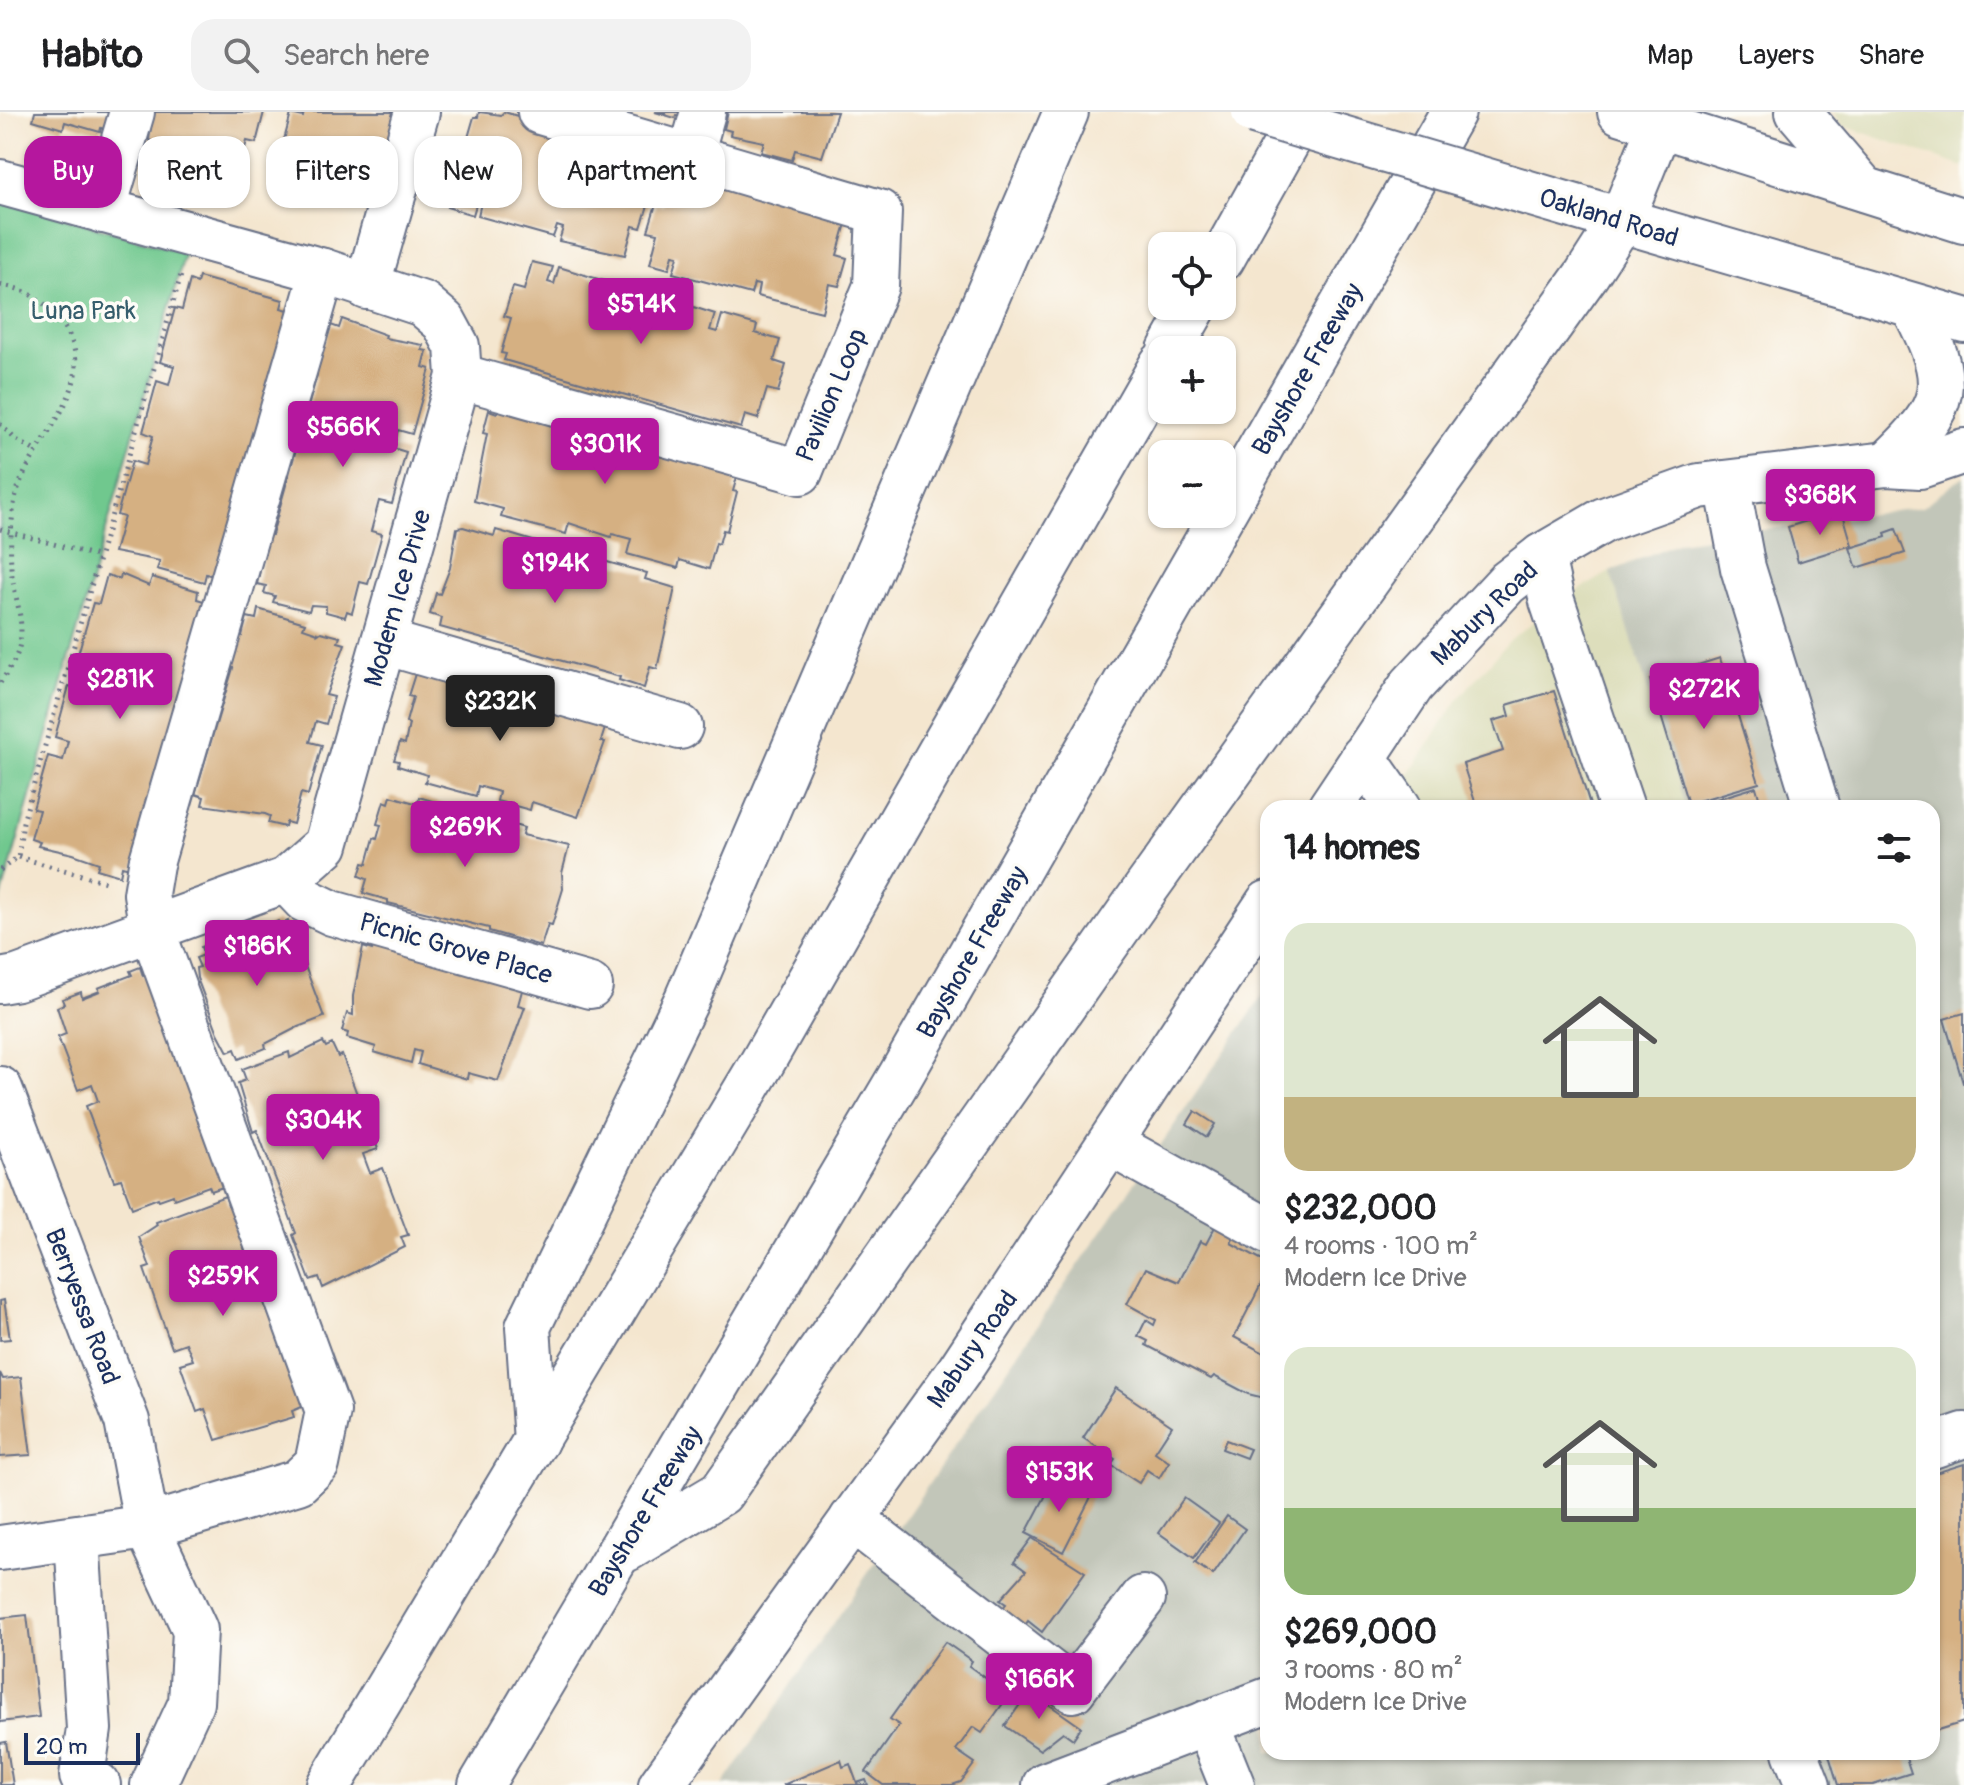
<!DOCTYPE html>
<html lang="en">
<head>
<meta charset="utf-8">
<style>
	body { margin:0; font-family:Pangolin,sans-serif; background:#f2f2f2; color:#202124; height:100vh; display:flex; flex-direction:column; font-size:30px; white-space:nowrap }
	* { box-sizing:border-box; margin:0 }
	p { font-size:26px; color:#757577 }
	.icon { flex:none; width:44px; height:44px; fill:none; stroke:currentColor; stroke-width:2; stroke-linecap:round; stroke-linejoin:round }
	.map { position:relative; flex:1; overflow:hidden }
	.sheet { position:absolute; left:1260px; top:688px; width:680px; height:960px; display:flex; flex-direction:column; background:#fff; border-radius:24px; box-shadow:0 2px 6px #0004 }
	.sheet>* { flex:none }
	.guide { position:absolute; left:24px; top:24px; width:760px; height:72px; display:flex; gap:16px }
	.controls { position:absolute; left:1148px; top:120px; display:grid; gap:16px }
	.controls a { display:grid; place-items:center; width:88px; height:88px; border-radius:16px; background:#fff; box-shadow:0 2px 6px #0004; font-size:40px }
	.scale { position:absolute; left:24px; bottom:20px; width:116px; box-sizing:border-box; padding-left:8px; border:4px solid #1b2f5e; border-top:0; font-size:22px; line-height:28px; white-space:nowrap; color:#1b2f5e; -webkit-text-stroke:6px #fdfcf7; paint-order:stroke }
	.price { position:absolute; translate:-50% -68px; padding:0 18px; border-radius:8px; background:#b5179e; color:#fff; font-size:26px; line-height:52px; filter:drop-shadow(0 2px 4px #0008) }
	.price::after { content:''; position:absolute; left:50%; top:48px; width:24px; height:18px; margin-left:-12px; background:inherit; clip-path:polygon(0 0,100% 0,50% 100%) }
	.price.on { background:#222; color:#fff }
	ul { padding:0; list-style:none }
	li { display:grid; align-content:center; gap:16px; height:424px; padding:0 24px }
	li span { display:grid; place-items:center; height:248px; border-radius:24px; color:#555 }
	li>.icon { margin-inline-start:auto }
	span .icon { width:144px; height:144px; fill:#fffc; stroke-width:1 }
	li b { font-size:34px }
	h2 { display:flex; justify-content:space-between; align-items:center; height:96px; padding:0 24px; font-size:34px }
	.tag { padding:0 28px; border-radius:24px; background:#fff; box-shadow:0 2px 6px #0004; font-size:28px; line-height:72px }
	.tag.on { background:#b5179e; color:#fff }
	header { display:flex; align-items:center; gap:48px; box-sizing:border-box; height:112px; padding:0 40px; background:#fff; border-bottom:2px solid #e0e0e0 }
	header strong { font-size:38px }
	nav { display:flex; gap:44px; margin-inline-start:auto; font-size:28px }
	.search { width:560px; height:72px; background:#f2f2f2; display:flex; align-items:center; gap:20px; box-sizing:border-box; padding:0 28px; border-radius:24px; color:#757577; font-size:30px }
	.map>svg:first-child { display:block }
	.built { fill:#dddebc }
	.industrial { fill:#c2c6b9 }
	.green { fill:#70c88e; stroke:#467c76; stroke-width:2 }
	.building { fill:#d5b082 }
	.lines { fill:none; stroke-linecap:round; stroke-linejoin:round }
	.minor-casing { stroke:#676f86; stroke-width:48 }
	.major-casing { stroke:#676f86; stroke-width:48 }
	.highway-casing { stroke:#676f86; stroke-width:48 }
	.path { stroke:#676f86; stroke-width:5; stroke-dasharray:2 6; stroke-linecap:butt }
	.minor { stroke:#fff; stroke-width:44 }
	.major { stroke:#fff; stroke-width:44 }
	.highway { stroke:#fff; stroke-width:44 }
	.major-bridge-casing { stroke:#676f86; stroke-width:48; stroke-linecap:butt }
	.major-bridge { stroke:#fff; stroke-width:44 }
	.labels { text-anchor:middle; stroke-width:7; stroke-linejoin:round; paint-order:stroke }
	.street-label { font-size:26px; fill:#1b2f5e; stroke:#fdfcf7 }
	.park-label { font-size:26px; fill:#355d6c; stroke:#fdfcf7 }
</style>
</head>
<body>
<header>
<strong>Habito</strong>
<div class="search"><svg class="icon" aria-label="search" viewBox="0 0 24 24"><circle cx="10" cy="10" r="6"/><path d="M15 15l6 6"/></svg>Search here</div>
<nav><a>Map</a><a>Layers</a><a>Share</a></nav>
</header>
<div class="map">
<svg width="1964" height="1673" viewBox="0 0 1964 1673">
	<rect width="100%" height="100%" fill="#fdfcf7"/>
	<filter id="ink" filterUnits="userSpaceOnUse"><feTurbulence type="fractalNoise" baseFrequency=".0125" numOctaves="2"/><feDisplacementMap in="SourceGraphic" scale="16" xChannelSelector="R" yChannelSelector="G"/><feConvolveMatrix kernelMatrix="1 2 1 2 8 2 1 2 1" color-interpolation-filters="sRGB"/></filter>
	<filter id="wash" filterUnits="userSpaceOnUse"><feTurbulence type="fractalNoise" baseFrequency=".006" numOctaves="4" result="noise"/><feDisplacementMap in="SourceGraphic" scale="32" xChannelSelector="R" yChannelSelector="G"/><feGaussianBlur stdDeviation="1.8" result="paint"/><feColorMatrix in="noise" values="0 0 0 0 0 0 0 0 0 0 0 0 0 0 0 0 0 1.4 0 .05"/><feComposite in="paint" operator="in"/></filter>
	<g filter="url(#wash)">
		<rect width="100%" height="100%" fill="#f4e6cf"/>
		<!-- built -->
		<g class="built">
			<polygon points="1834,0 1964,0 1964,55 1841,13"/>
			<polygon points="1610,460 1686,696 1387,696 1459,586 1511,527 1567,485"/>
		</g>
		<!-- industrial -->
		<polygon class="industrial" points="1964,364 1964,1673 723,1673 1268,876 1268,1640 1932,1640 1932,696 1686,696 1610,460 1679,430 1922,395"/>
		<!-- green -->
		<polygon class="green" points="0,87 185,141 0,790"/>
		<g id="blocks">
			<!-- building -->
			<g class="building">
				<polygon points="35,0 114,0 109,18 101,16 100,20 65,10 63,17 33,8"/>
				<polygon points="153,0 264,0 256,31 247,29 240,53 219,48 215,61 183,52 185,44 151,35 153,30 149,28"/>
				<polygon points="304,0 399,0 368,95 335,86 332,93 300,84 304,71 283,65 290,41 281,39 291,2 303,5"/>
				<polygon points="479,0 501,3 504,0 652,44 640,87 649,90 641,116 633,114 625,143 559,129 563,116 557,114 553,125 478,104 482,86 478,86 473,103 447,95 453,76 459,77 461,67 450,64 458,34 465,36 474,5 478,5"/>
				<polygon points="655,0 685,0 684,5 676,3 675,6"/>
				<polygon points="728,0 837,0 822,45 795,38 792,48 761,40 764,30 730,23 731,19 724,17"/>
				<polygon points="673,58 849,101 837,143 847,146 839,174 829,172 822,200 757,184 759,173 754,172 751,182 673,161 678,144 673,143 669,157 650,152 658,121 648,119 656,92 663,94"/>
				<polygon points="532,150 553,155 548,170 554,172 559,155 634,178 629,193 636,195 640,178 715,202 710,218 717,220 722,203 757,213 755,221 780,228 774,249 786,253 778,280 767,277 758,307 745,303 741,316 504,248 506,242 501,241 511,206 504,204 513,175 524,178"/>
				<polygon points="199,165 283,188 281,196 292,199 218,465 206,462 204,470 157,457 160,449 114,440 124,405 117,403 132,349 145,353 153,324 143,320 157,269 169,273 174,254 160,250 175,196 182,198 190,168 197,171"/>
				<polygon points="342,207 386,223 385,226 423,233 422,238 427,239 423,255 430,257 412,322 398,318 393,336 406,340 392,392 379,389 371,419 382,422 368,472 360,470 352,501 347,499 345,505 326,500 326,494 311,493 309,499 273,490 275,484 264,481 266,474 257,472 268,423 272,423 317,263 313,262 322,231 325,232 331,213 339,216"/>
				<polygon points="500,290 739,358 733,379 737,380 727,419 723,418 719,432 716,431 709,457 680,448 678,456 627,442 631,427 612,422 611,425 569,411 566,422 501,405 503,397 474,389 487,322 483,321 489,298 497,301"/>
				<polygon points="1829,402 1831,406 1843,402 1852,433 1798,450 1788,415"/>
				<polygon points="463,415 494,424 496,418 550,434 546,447 563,451 567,439 647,461 645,467 675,476 657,557 650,555 644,576 619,568 620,565 440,515 442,506 430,502 436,481 440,482 450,456 457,416"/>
				<polygon points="1896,417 1905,441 1857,456 1850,436 1886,425 1885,421"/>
				<polygon points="121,462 149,474 152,465 198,479 197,487 210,491 134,757 122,754 120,764 97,757 99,751 73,742 38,734 40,730 31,727 39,698 33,697 48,644 63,648 68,629 55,625 69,574 81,577 90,546 78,542 93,491 99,492 107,463 120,467"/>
				<polygon points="258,497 305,511 303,516 318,521 317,523 321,520 340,525 338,530 345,532 326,583 334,585 326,612 316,609 310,630 322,633 308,683 301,681 293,712 286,710 285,715 268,711 270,704 265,702 202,693 204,685 195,682 233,556 229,555 238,523 242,524 247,505 256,507"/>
				<polygon points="1720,546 1759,671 1688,692 1650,568"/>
				<polygon points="425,555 608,607 601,629 605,630 578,705 532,690 530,698 497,689 499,680 478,674 476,684 425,670 427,663 398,654 399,649 394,648 400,630 405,632 409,612 406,610 413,585 408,584 415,562 423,564"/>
				<polygon points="1554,579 1591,696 1477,696 1463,652 1503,639 1493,609 1510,604 1507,593"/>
				<polygon points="1756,675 1762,696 1698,696 1697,693"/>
				<polygon points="391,684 418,692 419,685 470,700 467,710 488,716 491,706 524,716 522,723 569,734 562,761 563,777 552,813 548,812 541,834 489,819 489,816 388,791 388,788 363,781 367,767 359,764 363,751 367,752 374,726 377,727 381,713 377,712 384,689 389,691"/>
				<polygon points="1783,689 1785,696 1763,696 1763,695"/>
				<polygon points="278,809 280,813 288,809 324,905 298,915 265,932 266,936 239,947 235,937 228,940 218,921 197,866 196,856 200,855 196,846 204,843 201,835 219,828 217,825 228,820 231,827 247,824"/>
				<polygon points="375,827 523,875 518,893 525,895 498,969 468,961 467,967 418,952 421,940 414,938 411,951 374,940 376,935 347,926 348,921 342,919 347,901 353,903 353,884 363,835 372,838"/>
				<polygon points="140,855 143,864 155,860 226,1074 211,1079 209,1074 174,1087 173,1083 159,1088 158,1086 132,1096 121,1067 114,1069 86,994 98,989 92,972 78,978 58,925 66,922 57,895 64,892 62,887 81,880 82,886 100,879 98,876 132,863 130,859"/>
				<polygon points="1964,901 1964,971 1963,971 1944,907"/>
				<polygon points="323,930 326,935 332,932 338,945 342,943 378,1037 363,1042 370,1061 383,1056 408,1123 401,1125 405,1135 323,1176 319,1165 310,1168 293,1123 296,1121 257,1018 253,1020 238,971 246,968 242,957 289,940 290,946"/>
				<polygon points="1195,999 1215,1012 1207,1025 1187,1012"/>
				<polygon points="225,1084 228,1093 239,1088 309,1292 292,1299 294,1305 216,1328 205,1297 197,1300 180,1252 193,1248 186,1231 172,1236 144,1157 150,1155 139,1125 157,1113 156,1110"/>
				<polygon points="1218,1109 1237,1119 1231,1131 1268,1151 1266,1163 1234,1225 1268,1243 1268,1287 1248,1282 1214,1264 1211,1267 1146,1233 1148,1229 1138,1224 1146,1208 1154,1213 1156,1208 1127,1192 1146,1156 1179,1170 1200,1129 1206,1132"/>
				<polygon points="4,1188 10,1227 0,1228 0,1189"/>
				<polygon points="0,1261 3,1267 21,1265 31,1343 0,1345"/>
				<polygon points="1116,1276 1172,1314 1155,1340 1169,1350 1159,1366 1147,1358 1139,1371 1111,1353 1115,1347 1083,1326"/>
				<polygon points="1226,1328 1250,1337 1246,1346 1222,1337"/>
				<polygon points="1964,1352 1964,1610 1932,1620 1932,1362"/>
				<polygon points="1056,1364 1092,1383 1063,1440 1026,1421"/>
				<polygon points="1184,1386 1219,1411 1194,1446 1159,1421"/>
				<polygon points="1227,1404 1245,1417 1213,1463 1195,1451"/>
				<polygon points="1032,1426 1085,1460 1042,1520 1028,1509 1021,1519 998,1502 1006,1492 1000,1488 1026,1459 1014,1450"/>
				<polygon points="27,1503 39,1605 0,1610 0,1506"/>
				<polygon points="945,1530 972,1549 969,1554 1009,1583 982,1621 973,1615 956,1638 975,1651 961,1670 952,1673 883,1673 866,1660 899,1613 890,1607"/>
				<polygon points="1024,1575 1081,1615 1073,1627 1063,1620 1040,1638 1005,1614 1021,1591 1015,1587"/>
				<polygon points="6,1630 13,1673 0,1673 0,1631"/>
				<polygon points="1828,1640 1904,1640 1911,1661 1873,1673 1838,1673"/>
				<polygon points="841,1648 843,1655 850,1652 857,1671 866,1668 868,1673 783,1673"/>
			</g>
		</g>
	</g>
	<g filter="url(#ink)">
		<use href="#blocks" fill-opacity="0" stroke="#676f86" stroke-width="2"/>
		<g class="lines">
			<defs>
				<g id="minor">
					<polyline points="691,43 703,0"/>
					<polyline points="0,70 323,159 423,192 444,210 457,234 459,264 326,733 286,768 17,866 0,869"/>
					<polyline points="103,99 132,0"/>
					<polyline points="367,175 417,0"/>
					<polyline points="459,264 800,360 876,174 879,100 540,0"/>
					<path d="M1887,352C1950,293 1954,273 1914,196"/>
					<polyline points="1727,371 1743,456 1817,696"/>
					<polyline points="1542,444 1552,489 1622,696"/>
					<polyline points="384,530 680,615"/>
					<polyline points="1363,645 1399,696"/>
					<polyline points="1330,696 1412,573 1507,471 1542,444 1604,408 1699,374 1887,352 1920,354 1964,339"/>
					<polyline points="286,768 305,788 332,801 590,874"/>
					<polyline points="0,977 127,1309 147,1415 195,1518 191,1591 153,1673"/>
					<polyline points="1111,1032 1268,1119"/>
					<polyline points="1932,1334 1964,1323"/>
					<polyline points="852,1407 1073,1578 1143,1486"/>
					<polyline points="77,1426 89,1617 82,1664 98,1673"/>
					<polyline points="0,1436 147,1415 298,1370 317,1352 328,1299 152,817 146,782 151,752 323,159"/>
					<polyline points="1207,1611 1232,1673"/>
					<polyline points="1795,1640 1808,1673"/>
					<polyline points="661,1673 959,1259 1268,791"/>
					<polyline points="1045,1673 1268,1588"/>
				</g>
				<g id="major">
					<polyline points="1620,0 1964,109"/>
					<polyline points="1576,95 1964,208"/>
				</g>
				<g id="highway">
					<polyline points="1798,0 1864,77"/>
					<polyline points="1222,147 1304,0"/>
					<polyline points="1170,238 1195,194"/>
					<polyline points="536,1329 528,1215 687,887 1066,0"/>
					<polyline points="627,1437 721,1381 1142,782 1587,162 1621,109 1665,0"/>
					<polyline points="329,1673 762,951 1162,252"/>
					<polyline points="481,1673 901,963 1453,0"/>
				</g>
			</defs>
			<!-- minor casing -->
			<use href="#minor" class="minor-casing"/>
			<!-- major casing -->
			<use href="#major" class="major-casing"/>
			<!-- highway casing -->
			<use href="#highway" class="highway-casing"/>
			<!-- path -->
			<g class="path">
				<path d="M0,173C24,176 42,187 57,205C115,274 22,330 14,393C11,412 10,436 11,455C13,483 27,510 18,539C15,550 6,562 0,571"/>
				<polyline points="0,312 15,327 37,340"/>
				<polyline points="0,417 100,445"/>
				<polyline points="18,745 106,770"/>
				<polyline points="0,758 18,745 23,710 181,163"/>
			</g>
			<!-- minor -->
			<use href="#minor" class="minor"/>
			<!-- major -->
			<use href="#major" class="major"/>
			<!-- highway -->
			<use href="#highway" class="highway"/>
			<defs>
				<polyline id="major-bridge" points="1254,0 1576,95"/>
			</defs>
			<!-- major-bridge casing -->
			<use href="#major-bridge" class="major-bridge-casing"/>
			<!-- major-bridge -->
			<use href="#major-bridge" class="major-bridge"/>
		</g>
	</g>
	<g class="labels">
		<!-- street labels -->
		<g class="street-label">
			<text transform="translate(1609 105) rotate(17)" y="9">Oakland Road</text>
			<text transform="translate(1307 257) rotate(-60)" y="9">Bayshore Freeway</text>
			<text transform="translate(831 283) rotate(-67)" y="9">Pavilion Loop</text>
			<text transform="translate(397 486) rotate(-74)" y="9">Modern Ice Drive</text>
			<text transform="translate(1484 501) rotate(-44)" y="9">Mabury Road</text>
			<text transform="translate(456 836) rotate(16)" y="9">Picnic Grove Place</text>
			<text transform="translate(972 840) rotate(-60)" y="9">Bayshore Freeway</text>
			<text transform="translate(83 1194) rotate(69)" y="9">Berryessa Road</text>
			<text transform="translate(972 1237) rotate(-55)" y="9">Mabury Road</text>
			<text transform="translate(645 1399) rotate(-59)" y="9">Bayshore Freeway</text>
		</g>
		<!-- park labels -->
		<g class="park-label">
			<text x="83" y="207">Luna Park</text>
		</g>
	</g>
</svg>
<div class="controls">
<a><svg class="icon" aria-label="locate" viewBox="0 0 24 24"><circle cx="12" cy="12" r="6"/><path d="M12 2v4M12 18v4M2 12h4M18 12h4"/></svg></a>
<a>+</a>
<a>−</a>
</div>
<div class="scale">20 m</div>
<b class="price" style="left:641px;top:234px">$514K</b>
<b class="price" style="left:343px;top:357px">$566K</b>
<b class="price" style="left:605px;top:374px">$301K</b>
<b class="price" style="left:1820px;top:425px">$368K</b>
<b class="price" style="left:555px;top:493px">$194K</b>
<b class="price" style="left:120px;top:609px">$281K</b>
<b class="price" style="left:1704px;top:619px">$272K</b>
<b class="price on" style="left:500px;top:631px">$232K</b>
<b class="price" style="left:465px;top:757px">$269K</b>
<b class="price" style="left:257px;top:876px">$186K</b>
<b class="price" style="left:323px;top:1050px">$304K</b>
<b class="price" style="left:223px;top:1206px">$259K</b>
<b class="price" style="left:1059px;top:1402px">$153K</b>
<b class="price" style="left:1039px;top:1609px">$166K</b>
<div class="guide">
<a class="tag on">Buy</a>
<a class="tag">Rent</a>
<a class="tag">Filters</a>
<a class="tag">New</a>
<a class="tag">Apartment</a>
</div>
<section class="sheet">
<h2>14 homes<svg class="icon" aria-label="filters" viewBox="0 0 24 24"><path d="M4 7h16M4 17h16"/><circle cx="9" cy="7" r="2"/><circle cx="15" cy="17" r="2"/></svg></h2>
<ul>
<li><span style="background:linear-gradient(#dfe7d0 70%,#c2b280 0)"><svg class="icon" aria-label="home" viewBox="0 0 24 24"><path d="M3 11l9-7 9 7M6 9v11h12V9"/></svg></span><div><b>$232,000</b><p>4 rooms · 100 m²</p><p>Modern Ice Drive</p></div></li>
<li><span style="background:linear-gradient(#dfe7d0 65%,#8fb573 0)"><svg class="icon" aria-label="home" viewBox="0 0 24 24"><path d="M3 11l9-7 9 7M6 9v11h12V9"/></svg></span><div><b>$269,000</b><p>3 rooms · 80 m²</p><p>Modern Ice Drive</p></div></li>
</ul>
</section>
</div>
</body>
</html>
